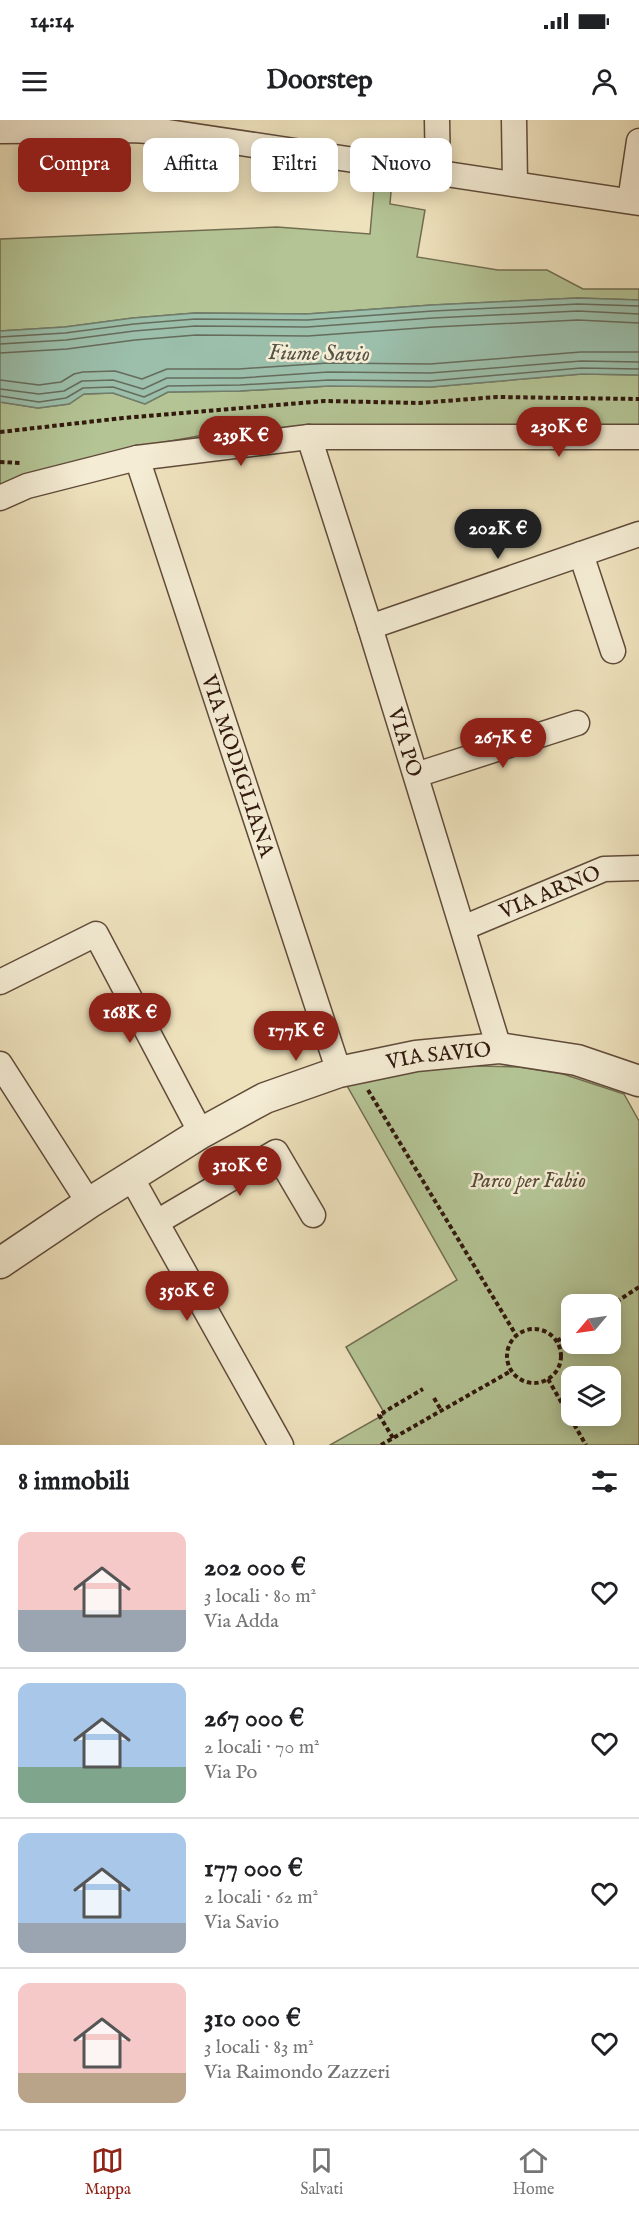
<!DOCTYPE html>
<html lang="it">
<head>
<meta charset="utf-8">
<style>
	body { margin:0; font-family:"IM FELL English",serif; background:#f6f6f6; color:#202124; height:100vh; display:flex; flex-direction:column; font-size:22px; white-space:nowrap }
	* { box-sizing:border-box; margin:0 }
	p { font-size:20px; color:#757577 }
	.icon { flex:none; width:33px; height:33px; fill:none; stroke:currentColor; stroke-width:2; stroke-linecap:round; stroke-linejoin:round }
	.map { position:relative; height:1325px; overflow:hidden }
	.side { display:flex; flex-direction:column; background:#fff; flex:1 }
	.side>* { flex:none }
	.top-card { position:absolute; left:18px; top:18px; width:603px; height:54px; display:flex; gap:12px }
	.needle { width:39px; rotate:241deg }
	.tools { position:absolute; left:561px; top:1174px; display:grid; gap:12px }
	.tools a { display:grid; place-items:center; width:60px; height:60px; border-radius:12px; background:#fff; box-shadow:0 3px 15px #0003; font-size:30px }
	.price { position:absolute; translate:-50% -51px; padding:0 14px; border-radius:21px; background:#8f2418; color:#fff; font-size:20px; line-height:39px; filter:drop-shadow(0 2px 3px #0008) }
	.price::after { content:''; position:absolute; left:50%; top:36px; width:18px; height:14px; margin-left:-9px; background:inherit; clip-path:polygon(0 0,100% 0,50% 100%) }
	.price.on { background:#222; color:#fff }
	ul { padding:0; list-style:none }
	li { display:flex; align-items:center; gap:18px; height:150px; padding:0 18px }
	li+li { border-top:2px solid #e0e0e0 }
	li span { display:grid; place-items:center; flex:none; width:168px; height:120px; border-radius:12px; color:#555 }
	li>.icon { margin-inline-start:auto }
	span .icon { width:72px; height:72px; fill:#fffc; stroke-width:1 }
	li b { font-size:26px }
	h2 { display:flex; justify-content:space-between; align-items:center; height:72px; padding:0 18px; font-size:26px }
	.pill { padding:0 21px; border-radius:12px; background:#fff; box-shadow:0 3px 15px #0003; font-size:21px; line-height:54px }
	.pill.on { background:#8f2418; color:#fff }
	.status { display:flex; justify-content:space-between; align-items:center; height:42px; padding:0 30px; background:#fff; direction:ltr }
	.status svg { height:16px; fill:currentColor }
	header { display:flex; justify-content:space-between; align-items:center; height:78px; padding:0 18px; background:#fff; font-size:27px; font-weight:700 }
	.tab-bar { display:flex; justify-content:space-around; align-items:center; height:84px; border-top:2px solid #e0e0e0; background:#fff; font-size:16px; color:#757577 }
	.tab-bar a { display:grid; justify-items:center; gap:3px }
	.tab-bar .on { color:#8f2418 }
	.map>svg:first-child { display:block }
	.green { fill:#b4c495; stroke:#726e52; stroke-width:1.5; fill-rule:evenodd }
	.water { fill:#9bbfab; stroke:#717d6c; stroke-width:1.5 }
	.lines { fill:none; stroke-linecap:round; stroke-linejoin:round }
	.shore { stroke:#666c5c; stroke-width:1.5 }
	.minor-casing { stroke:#604b3a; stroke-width:27 }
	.tertiary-casing { stroke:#604b3a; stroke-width:33 }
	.path { stroke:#31190e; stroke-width:4; stroke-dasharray:4.5 3; stroke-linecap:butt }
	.minor { stroke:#f4ecd4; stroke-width:24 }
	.tertiary { stroke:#f4ecd4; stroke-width:30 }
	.labels { text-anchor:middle; stroke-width:5; stroke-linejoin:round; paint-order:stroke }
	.street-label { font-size:21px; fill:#31190e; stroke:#f4ecd4 }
	.park-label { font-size:21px; font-style:italic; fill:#584c36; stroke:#f4ecd4 }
	.water-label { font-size:22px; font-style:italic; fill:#565345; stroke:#f4ecd4 }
</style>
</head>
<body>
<div class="status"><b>14:14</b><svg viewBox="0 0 49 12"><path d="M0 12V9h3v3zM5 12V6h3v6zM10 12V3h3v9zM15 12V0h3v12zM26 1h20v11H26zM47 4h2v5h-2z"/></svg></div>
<header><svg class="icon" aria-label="menu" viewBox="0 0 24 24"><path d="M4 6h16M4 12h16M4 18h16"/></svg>Doorstep<svg class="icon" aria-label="person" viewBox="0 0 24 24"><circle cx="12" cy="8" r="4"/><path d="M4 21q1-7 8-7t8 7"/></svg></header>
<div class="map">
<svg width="639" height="1325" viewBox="0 0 639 1325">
	<rect width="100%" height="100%" fill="#eee2bd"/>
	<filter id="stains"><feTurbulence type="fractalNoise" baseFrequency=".00333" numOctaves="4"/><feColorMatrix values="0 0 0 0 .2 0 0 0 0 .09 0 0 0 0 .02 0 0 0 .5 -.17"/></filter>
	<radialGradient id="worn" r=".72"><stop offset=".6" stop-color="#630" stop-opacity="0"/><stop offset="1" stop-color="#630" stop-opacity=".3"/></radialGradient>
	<!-- green -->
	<g class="green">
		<polygon points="356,54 392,60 390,84 425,90 417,137 498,150 547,150 583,169 639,169 639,180 578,178 432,185 307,194 195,193 133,198 65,207 0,211 0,119 277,107 370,114 374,69 355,68"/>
		<polygon points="582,254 639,255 639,306 209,314 138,327 0,371 0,282 38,288 69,284 84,274 113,273 145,284 168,272 240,271 329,266 431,267"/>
		<path d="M439,945L519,947L563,954L624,974L639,1001V1325H330L385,1294L346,1227L457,1160L346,964ZM572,1185H610V1224H572ZM572,1257H610V1296H572Z"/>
	</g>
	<!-- water -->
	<polygon class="water" points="578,178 639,180 639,255 582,254 431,267 329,266 240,271 168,272 145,284 113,273 84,274 69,284 38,288 0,282 0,211 65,207 133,198 195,193 307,194 432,185"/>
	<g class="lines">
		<!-- shore -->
		<g class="shore">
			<polyline points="0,217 65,213 134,204 195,199 307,200 433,191 578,184 639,186"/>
			<polyline points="0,224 66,220 134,211 195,206 307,207 433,198 578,191 639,194"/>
			<polyline points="0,233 67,229 135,220 196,215 308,216 434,207 578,200 639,203"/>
			<polyline points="0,260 39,265 61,262 74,254 83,252 115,251 142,259 167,249 239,249 328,243 430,244 581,232 639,232"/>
			<polyline points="0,269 39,274 64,271 82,261 113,260 143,269 167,258 240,258 328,252 430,253 581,241 639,242"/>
			<polyline points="0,276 39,282 66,278 83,268 113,267 144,277 168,266 240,265 329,260 430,261 581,248 639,249"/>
		</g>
		<defs>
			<g id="minor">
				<polyline points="437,0 438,53"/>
				<polyline points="514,0 515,63"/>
				<polyline points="0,11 131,10 168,12 639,83"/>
				<polyline points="630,81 639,21"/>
				<path id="s1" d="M309,317L370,507L499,928"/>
				<path id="s2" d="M137,338L339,952"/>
				<polyline points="0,378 27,366 137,338 309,317 639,317"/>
				<polyline points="581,434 613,531"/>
				<polyline points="370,507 639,414"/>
				<polyline points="416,655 577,603"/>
				<path id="s3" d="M463,808L604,749L639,748"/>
				<polyline points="0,862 96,814 201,1013"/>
				<polyline points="0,944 89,1083"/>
				<polyline points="131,1057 281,1325"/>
				<polyline points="157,1102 276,1032 313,1095"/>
			</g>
			<g id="tertiary">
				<path id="s4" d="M0,1143L89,1083L201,1013L265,978L339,952L416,936L499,928L577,940L639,961"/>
			</g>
		</defs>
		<!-- minor casing -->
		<use href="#minor" class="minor-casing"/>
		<!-- tertiary casing -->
		<use href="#tertiary" class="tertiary-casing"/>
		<!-- path -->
		<g class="path">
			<polyline points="0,312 123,298 325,281 419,283 497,277 639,279"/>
			<polyline points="0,342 20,343"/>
			<polyline points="368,970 516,1215"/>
			<polyline points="610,1186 639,1167"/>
			<circle cx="534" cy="1236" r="27"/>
			<polyline points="557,1221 572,1212"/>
			<polyline points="548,1259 586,1325"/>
			<polyline points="434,1278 441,1290"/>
			<polyline points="393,1318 379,1295 423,1269"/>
			<polyline points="381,1325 511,1251"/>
		</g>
		<!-- minor -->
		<use href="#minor" class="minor"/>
		<!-- tertiary -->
		<use href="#tertiary" class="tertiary"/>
	</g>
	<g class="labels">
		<!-- street labels -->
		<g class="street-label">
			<text dy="7" stroke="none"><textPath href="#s1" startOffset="320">VIA PO</textPath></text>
			<text dy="7" stroke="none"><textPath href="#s2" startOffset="324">VIA MODIGLIANA</textPath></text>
			<text dy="7" stroke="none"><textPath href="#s3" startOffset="94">VIA ARNO</textPath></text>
			<text dy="7" stroke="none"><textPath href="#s4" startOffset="492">VIA SAVIO</textPath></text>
		</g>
		<!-- park labels -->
		<g class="park-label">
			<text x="528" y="1067">Parco per Fabio</text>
		</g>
		<!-- water labels -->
		<g class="water-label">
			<text transform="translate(319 232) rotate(1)" y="8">Fiume Savio</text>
		</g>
	</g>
	<rect width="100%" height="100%" filter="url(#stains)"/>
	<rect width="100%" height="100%" fill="url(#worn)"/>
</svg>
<div class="tools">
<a><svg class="needle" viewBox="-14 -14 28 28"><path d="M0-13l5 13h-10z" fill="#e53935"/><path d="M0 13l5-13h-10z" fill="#757577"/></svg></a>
<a><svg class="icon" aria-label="layers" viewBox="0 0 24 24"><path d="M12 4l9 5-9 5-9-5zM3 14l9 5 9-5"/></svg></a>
</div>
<b class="price" style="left:559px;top:338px">230K €</b>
<b class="price" style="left:241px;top:347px">239K €</b>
<b class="price on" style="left:498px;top:440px">202K €</b>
<b class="price" style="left:503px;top:649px">267K €</b>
<b class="price" style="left:130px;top:924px">168K €</b>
<b class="price" style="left:296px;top:942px">177K €</b>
<b class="price" style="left:240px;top:1077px">310K €</b>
<b class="price" style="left:187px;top:1202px">350K €</b>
<div class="top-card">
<a class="pill on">Compra</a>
<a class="pill">Affitta</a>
<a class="pill">Filtri</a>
<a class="pill">Nuovo</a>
</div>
</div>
<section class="side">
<h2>8 immobili<svg class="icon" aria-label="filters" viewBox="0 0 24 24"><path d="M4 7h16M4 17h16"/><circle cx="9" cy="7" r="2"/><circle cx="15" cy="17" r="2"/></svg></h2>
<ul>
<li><span style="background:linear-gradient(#f6c9c9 65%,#9aa5b1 0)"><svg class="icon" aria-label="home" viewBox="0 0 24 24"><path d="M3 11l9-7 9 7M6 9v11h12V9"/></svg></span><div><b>202 000 €</b><p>3 locali · 80 m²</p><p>Via Adda</p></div><svg class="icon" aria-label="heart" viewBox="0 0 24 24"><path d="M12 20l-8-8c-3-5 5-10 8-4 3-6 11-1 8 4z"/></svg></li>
<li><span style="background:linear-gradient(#a9c7e8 70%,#7fa58c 0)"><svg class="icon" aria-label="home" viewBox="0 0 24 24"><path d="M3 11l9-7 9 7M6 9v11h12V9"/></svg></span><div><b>267 000 €</b><p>2 locali · 70 m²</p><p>Via Po</p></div><svg class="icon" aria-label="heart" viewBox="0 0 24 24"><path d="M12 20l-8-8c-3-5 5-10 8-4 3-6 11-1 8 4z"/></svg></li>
<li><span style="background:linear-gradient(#a9c7e8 75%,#9aa5b1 0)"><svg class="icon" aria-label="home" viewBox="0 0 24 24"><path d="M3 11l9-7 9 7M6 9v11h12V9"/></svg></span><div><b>177 000 €</b><p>2 locali · 62 m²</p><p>Via Savio</p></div><svg class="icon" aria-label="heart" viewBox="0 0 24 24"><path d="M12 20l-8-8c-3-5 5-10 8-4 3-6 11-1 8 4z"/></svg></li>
<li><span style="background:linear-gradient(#f6c9c9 75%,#b9a48a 0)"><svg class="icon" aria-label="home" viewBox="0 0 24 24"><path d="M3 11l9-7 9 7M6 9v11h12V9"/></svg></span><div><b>310 000 €</b><p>3 locali · 83 m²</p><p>Via Raimondo Zazzeri</p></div><svg class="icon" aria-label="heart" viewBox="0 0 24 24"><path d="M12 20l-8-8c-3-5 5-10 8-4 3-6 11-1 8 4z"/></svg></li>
</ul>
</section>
<nav class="tab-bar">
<a class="on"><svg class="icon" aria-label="map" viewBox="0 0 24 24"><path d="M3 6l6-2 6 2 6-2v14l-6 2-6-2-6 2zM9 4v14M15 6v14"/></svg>Mappa</a>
<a><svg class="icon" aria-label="saved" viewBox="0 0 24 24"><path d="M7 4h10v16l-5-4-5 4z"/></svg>Salvati</a>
<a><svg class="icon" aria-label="home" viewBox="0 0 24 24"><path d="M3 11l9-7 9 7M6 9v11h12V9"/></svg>Home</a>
</nav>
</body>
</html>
